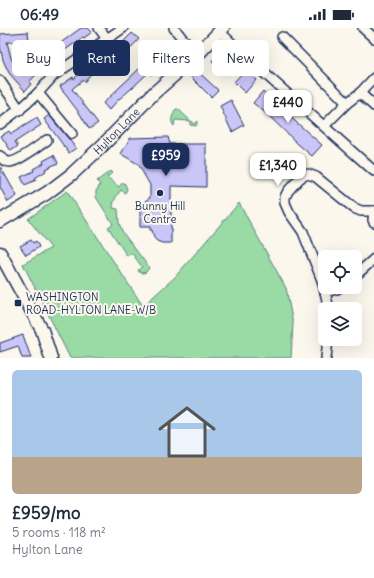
<!DOCTYPE html>
<html lang="en">
<head>
<meta charset="utf-8">
<style>
	body { margin:0; font-family:Delius,sans-serif; background:#f6f6f7; color:#1f2937; height:100vh; display:flex; flex-direction:column; font-size:15px; white-space:nowrap }
	* { box-sizing:border-box; margin:0 }
	p { font-size:13px; color:#747a83 }
	.icon { flex:none; width:22px; height:22px; fill:none; stroke:currentColor; stroke-width:2; stroke-linecap:round; stroke-linejoin:round }
	.map { position:relative; height:330px; overflow:hidden }
	.sheet { display:flex; flex-direction:column; background:#fff; flex:1 }
	.sheet>* { flex:none }
	.hud { position:absolute; left:12px; top:12px; width:350px; height:36px; display:flex; gap:8px }
	.fabs { position:absolute; left:318px; top:222px; display:grid; gap:8px }
	.fabs a { display:grid; place-items:center; width:44px; height:44px; border-radius:6px; background:#fff; box-shadow:0 4px 16px #0002; font-size:20px }
	.price { position:absolute; translate:-50% -34px; padding:0 9px; border-radius:8px; background:#fff; color:#222; font-size:13px; line-height:26px; filter:drop-shadow(0 1px 2px #0008) }
	.price::after { content:''; position:absolute; left:50%; top:24px; width:12px; height:9px; margin-left:-6px; background:inherit; clip-path:polygon(0 0,100% 0,50% 100%) }
	.price.on { background:#1b2f5e; color:#fff }
	ul { padding:0; list-style:none }
	li { display:grid; align-content:center; gap:8px; height:212px; padding:0 12px }
	li span { display:grid; place-items:center; height:124px; border-radius:6px; color:#555 }
	li>.icon { margin-inline-start:auto }
	span .icon { width:72px; height:72px; fill:#fffc; stroke-width:1 }
	li b { font-size:17px }
	.tag { padding:0 14px; border-radius:6px; background:#fff; box-shadow:0 4px 16px #0002; font-size:14px; line-height:36px }
	.tag.on { background:#1b2f5e; color:#fff }
	.status { display:flex; justify-content:space-between; align-items:center; height:28px; padding:0 20px; background:#fff; direction:ltr }
	.status svg { height:11px; fill:currentColor }
	.map>svg:first-child { display:block }
	.green { fill:#99daa5; stroke:#5a8482 }
	.building { fill:#cbc6f8; stroke:#1b2f5e }
	.lines { fill:none; stroke-linecap:round; stroke-linejoin:round }
	.street-casing { stroke:#1b2f5e; stroke-width:12 }
	.secondary-casing { stroke:#1b2f5e; stroke-width:15 }
	.street { stroke:#fbf7ec; stroke-width:9 }
	.secondary { stroke:#fbf7ec; stroke-width:12 }
	.poi-dot { fill:#1b2f5e; stroke:#fbf7ec; stroke-width:1.5 }
	.labels { text-anchor:middle; stroke-width:4; stroke-linejoin:round; paint-order:stroke }
	.street-label { font-size:11px; fill:#1b2f5e; stroke:#fbf7ec }
	.poi-label { font-size:11px; fill:#1b2f5e; stroke:#fbf7ec }
</style>
</head>
<body>
<div class="status"><b>06:49</b><svg viewBox="0 0 49 12"><path d="M0 12V9h3v3zM5 12V6h3v6zM10 12V3h3v9zM15 12V0h3v12zM26 1h20v11H26zM47 4h2v5h-2z"/></svg></div>
<div class="map">
<svg width="374" height="330" viewBox="0 0 374 330">
	<rect width="100%" height="100%" fill="#fbf7ec"/>
	<filter id="ink" filterUnits="userSpaceOnUse"><feTurbulence type="fractalNoise" baseFrequency=".025" numOctaves="2"/><feDisplacementMap in="SourceGraphic" scale="8" xChannelSelector="R" yChannelSelector="G"/><feConvolveMatrix kernelMatrix="1 2 1 2 8 2 1 2 1" color-interpolation-filters="sRGB"/></filter>
	<g filter="url(#ink)">
		<!-- green -->
		<g class="green">
			<path d="M176,81H178L194,96L197,93V96L196,98L190,97V93L175,92L174,98C169,92 173,87 176,81Z"/>
			<path d="M110,143L112,145L107,149L119,159L123,154L125,156L127,161L125,165L121,162C117,167 113,173 113,180L118,181L119,195L123,205L148,238L149,240L146,244L143,245L139,244L138,242L142,239L132,225L127,228L108,199L113,196L96,169V163L100,157L97,153Z"/>
			<polygon points="67,163 143,278 175,249 239,175 286,260 293,296 291,330 70,330 23,236 51,220 28,191"/>
		</g>
		<!-- building -->
		<g class="building">
			<polygon points="81,0 88,0 92,4 84,10 83,9 50,33 29,54 31,56 25,63 9,45 3,32 0,18 0,6 28,4 29,14 7,14 11,30 17,41 22,47 44,27"/>
			<polygon points="132,5 139,11 125,26 118,19"/>
			<polygon points="173,11 179,18 151,47 149,44 132,60 118,72 109,82 103,75 140,40 141,41"/>
			<polygon points="111,19 118,26 105,40 98,33"/>
			<polygon points="223,20 236,30 225,43 212,33"/>
			<polygon points="91,33 97,39 84,54 83,52 72,61 98,95 89,101 80,86 65,66 63,64 63,63 60,58 73,49 74,51"/>
			<polygon points="195,41 218,62 211,69 190,48"/>
			<polygon points="245,42 256,52 245,65 234,54"/>
			<polygon points="263,63 278,78 322,117 312,128 299,117 267,86 253,75"/>
			<polygon points="231,72 244,97 232,104 220,78"/>
			<polygon points="49,87 76,120 69,125 44,91"/>
			<polygon points="37,90 41,97 15,114 18,118 11,123 1,108 9,103 11,106"/>
			<polygon points="168,109 170,116 206,116 206,159 171,158 171,215 162,215 157,213 154,210 152,202 150,202 150,199 140,199 140,182 143,176 146,172 150,170 150,157 138,136 121,126 130,110"/>
			<polygon points="54,127 58,135 45,141 46,143 35,150 36,152 25,157 21,149 34,143 33,141 44,135 43,133"/>
			<polygon points="0,138 17,168 8,174 0,159"/>
			<polygon points="31,212 33,215 36,213 39,219 26,227 20,218"/>
			<polygon points="23,307 31,330 22,330 18,318 0,324 0,315"/>
		</g>
		<g class="lines">
			<defs>
				<g id="street">
					<polyline points="99,0 107,11"/>
					<polyline points="174,0 182,10 198,26"/>
					<polyline points="363,0 374,10"/>
					<polyline points="219,3 244,27 374,143"/>
					<polyline points="282,9 347,75"/>
					<polyline points="0,53 20,82"/>
					<polyline points="38,65 72,106"/>
					<polyline points="360,65 374,78"/>
					<polyline points="0,96 25,77 38,65 54,47 123,0"/>
					<polyline points="324,98 347,75 360,65 374,50"/>
					<path d="M0,128C2,131 6,134 10,134C18,134 40,117 47,112"/>
					<polyline points="374,183 373,192 374,194"/>
					<polyline points="355,248 374,231"/>
					<polyline points="325,264 322,252 303,204 289,184 285,175 285,169 288,163 299,151 303,148 308,146 316,149 354,180 361,183 374,183"/>
					<polyline points="329,281 325,264 337,261 340,259"/>
					<polyline points="326,330 328,311"/>
				</g>
				<g id="secondary">
					<path id="s1" d="M0,193L47,165L72,146L102,118L154,65L198,26L223,0"/>
					<polyline points="0,225 42,302 51,330"/>
				</g>
			</defs>
			<!-- street casing -->
			<use href="#street" class="street-casing"/>
			<!-- secondary casing -->
			<use href="#secondary" class="secondary-casing"/>
			<!-- street -->
			<use href="#street" class="street"/>
			<!-- secondary -->
			<use href="#secondary" class="secondary"/>
		</g>
	</g>
	<!-- markers -->
	<g class="poi-dot">
		<circle cx="160" cy="165" r="4"/>
		<rect x="14" y="271" width="8" height="8" rx="2"/>
	</g>
	<g class="labels">
		<!-- street labels -->
		<g class="street-label">
			<text dy="4" stroke="none"><textPath href="#s1" startOffset="148">Hylton Lane</textPath></text>
		</g>
		<!-- poi labels -->
		<g class="poi-label">
			<text x="160" y="182">Bunny Hill<tspan x="160" dy="13">Centre</tspan></text>
			<text x="26" y="273" text-anchor="start">WASHINGTON<tspan x="26" dy="13">ROAD-HYLTON LANE-W/B</tspan></text>
		</g>
	</g>
</svg>
<div class="fabs">
<a><svg class="icon" aria-label="locate" viewBox="0 0 24 24"><circle cx="12" cy="12" r="6"/><path d="M12 2v4M12 18v4M2 12h4M18 12h4"/></svg></a>
<a><svg class="icon" aria-label="layers" viewBox="0 0 24 24"><path d="M12 4l9 5-9 5-9-5zM3 14l9 5 9-5"/></svg></a>
</div>
<b class="price" style="left:288px;top:96px">£440</b>
<b class="price on" style="left:166px;top:149px">£959</b>
<b class="price" style="left:278px;top:159px">£1,340</b>
<div class="hud">
<a class="tag">Buy</a>
<a class="tag on">Rent</a>
<a class="tag">Filters</a>
<a class="tag">New</a>
</div>
</div>
<section class="sheet">
<ul>
<li><span style="background:linear-gradient(#a9c7e8 70%,#b9a48a 0)"><svg class="icon" aria-label="home" viewBox="0 0 24 24"><path d="M3 11l9-7 9 7M6 9v11h12V9"/></svg></span><div><b>£959/mo</b><p>5 rooms · 118 m²</p><p>Hylton Lane</p></div></li>
</ul>
</section>
</body>
</html>
